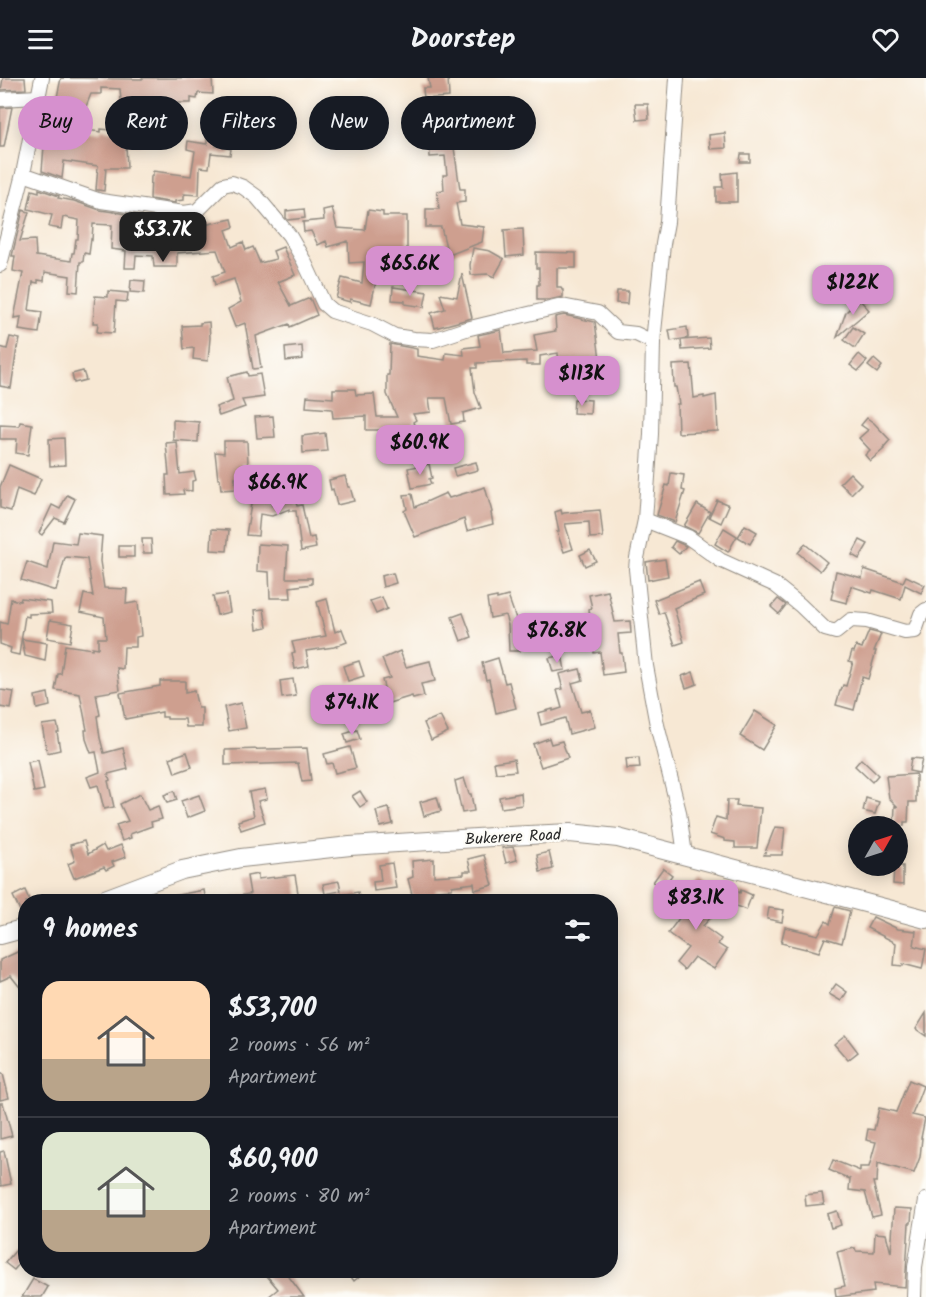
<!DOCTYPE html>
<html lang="en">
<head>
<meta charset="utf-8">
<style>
	body { margin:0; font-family:Kalam,sans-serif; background:#20242c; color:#f1f3f6; height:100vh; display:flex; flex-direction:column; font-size:22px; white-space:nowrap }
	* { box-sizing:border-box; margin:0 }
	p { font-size:20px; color:#9ea1a6 }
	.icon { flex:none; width:33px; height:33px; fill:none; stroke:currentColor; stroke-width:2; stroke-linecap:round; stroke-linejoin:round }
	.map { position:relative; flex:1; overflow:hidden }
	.sheet { position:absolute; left:18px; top:816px; width:600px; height:384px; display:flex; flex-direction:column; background:#171b24; border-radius:24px; box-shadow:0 3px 15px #0003 }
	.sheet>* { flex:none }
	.guide { position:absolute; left:18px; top:18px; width:600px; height:54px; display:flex; gap:12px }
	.needle { width:39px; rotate:51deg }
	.buttons { position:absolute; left:848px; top:738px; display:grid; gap:12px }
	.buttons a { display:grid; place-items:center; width:60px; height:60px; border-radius:50%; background:#171b24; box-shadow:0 3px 15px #0003; font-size:30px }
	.price { position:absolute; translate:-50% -51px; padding:0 14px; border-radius:12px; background:#d690ce; color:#111; font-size:20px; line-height:39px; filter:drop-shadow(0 2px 3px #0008) }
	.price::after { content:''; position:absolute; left:50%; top:36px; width:18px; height:14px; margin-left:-9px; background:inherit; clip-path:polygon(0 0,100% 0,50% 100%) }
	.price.selected { background:#222; color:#fff }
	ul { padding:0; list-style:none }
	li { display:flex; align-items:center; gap:18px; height:150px; padding:0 24px }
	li+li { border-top:2px solid #363941 }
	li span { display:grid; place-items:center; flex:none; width:168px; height:120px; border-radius:18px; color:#555 }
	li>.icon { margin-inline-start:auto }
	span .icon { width:72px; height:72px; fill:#fffc; stroke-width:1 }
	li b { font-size:26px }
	h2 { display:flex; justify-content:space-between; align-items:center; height:72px; padding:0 24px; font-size:26px }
	.pill { padding:0 21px; border-radius:27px; background:#171b24; box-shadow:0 3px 15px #0003; font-size:21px; line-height:54px }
	.pill.selected { background:#d690ce; color:#111 }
	header { display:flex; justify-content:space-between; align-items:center; height:78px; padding:0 24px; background:#171b24; font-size:27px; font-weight:800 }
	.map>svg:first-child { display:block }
	.building { fill:#ce9f8f; fill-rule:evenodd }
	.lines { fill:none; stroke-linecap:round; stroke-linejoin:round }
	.street-casing { stroke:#918a80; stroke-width:16 }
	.secondary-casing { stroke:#918a80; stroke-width:20 }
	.street { stroke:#fff; stroke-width:14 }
	.secondary { stroke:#fff; stroke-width:18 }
	.labels { text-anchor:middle; stroke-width:5; stroke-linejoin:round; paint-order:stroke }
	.street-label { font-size:16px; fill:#2b2b2b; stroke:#fdfcf7 }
</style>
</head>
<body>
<header><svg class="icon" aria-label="menu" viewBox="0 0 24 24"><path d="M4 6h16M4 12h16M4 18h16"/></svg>Doorstep<svg class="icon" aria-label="heart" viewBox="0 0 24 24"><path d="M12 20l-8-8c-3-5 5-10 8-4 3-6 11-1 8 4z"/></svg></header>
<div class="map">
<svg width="926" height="1219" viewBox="0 0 926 1219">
	<rect width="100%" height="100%" fill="#fdfcf7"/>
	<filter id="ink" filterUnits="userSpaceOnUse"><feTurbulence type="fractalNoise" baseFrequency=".0167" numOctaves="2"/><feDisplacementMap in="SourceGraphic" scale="12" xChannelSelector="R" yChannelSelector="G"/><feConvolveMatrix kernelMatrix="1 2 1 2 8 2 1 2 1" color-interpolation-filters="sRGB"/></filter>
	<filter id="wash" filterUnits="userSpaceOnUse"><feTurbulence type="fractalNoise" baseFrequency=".008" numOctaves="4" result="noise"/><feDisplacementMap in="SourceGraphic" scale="24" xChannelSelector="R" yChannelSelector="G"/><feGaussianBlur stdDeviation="1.35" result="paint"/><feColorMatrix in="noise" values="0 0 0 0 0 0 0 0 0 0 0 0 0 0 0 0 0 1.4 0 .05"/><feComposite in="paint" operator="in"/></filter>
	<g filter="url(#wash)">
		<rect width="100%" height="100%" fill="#f7e8d4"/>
		<g id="blocks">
			<!-- building -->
			<g class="building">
				<polygon points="3,0 25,0 26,11 1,12"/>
				<path d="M61,0L142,1V0H212L213,16L198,15L197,21L191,20V25H151L152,43L164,44V57L140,56V67L126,66L127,90H106L104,113L98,112H96L98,88L64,83L62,100L42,93L44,68L43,59H40L42,48L54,50L57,30L55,29ZM101,10L120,11L123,48H122L121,53L101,51V54L77,51L91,16H101Z"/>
				<polygon points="428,0 448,0 449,19 424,21 423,10 430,10"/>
				<polygon points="635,26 648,26 649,41 637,42"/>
				<polygon points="12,29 4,69 0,69 0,30"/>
				<polygon points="446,35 451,63 453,63 460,111 465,111 465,124 456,125 460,146 484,149 482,164 444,179 441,171 446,169 441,149 426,149 426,131 439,131 437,113 444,112 443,97 447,97 445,78 430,79 429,63 426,64 424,53 430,52 428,38"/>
				<polygon points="253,49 254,53 265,50 268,58 242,64 239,52"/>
				<polygon points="725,55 726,70 710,71 709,57"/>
				<polygon points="207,61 216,62 216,68 231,71 230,77 211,75 209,90 200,89 199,117 184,116 184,122 175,123 175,125 150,121 151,98 153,98 153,93 191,98 195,73 187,71 188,63 207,66"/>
				<polygon points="741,76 750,76 750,84 740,84"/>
				<polygon points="737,94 737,124 716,124 716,109 723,109 722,96"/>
				<polygon points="39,111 59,118 58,120 74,123 100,132 127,136 127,141 150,141 150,139 178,143 178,146 204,143 204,147 232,141 234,149 226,152 232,169 243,164 246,172 253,169 260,185 276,181 273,173 283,169 295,197 278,204 291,228 310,220 317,237 290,249 289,246 256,258 261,290 253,291 245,245 235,249 228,231 241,224 234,201 215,207 213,198 225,194 217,172 177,175 177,189 154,189 153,178 136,177 135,190 125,190 126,173 111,171 112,147 93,146 92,162 91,161 89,176 84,175 83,184 80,184 78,214 69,213 70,198 45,194 44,203 38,202 38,205 33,204 29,232 42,234 39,255 19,252 21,239 14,240 23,195 13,193 15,178 12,178 23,132 29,134 20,163 35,162 36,178 71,183 72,175 74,175 76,161 78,161 79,142 63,139 61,151 49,149 52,137 28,131 32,112 39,114"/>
				<polygon points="332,130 337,150 365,152 368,132 383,134 383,138 407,138 407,171 404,193 383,187 381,199 377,199 371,226 350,221 350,224 336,220 342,200 362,205 364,184 349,185 348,163 328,169 326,163 318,167 311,153 304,154 303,144 324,142 323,132"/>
				<polygon points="304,131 305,140 288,142 286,140 286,133"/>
				<polygon points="523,151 524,177 506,179 504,152"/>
				<polygon points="473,170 490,173 504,181 494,199 488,196 471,197 470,187"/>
				<polygon points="536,174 576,175 576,190 557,190 557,209 561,209 562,212 563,212 563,219 549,222 537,222 537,207 539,207 539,190 536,190"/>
				<polygon points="462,196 472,240 435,250 431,235 445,231 440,216 457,219"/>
				<polygon points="131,202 145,203 144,215 130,214"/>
				<polygon points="393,209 427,214 424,229 405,226 405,223 392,222"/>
				<polygon points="108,213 128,215 127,224 116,223 114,255 97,254 98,245 93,245 95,218 108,219"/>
				<polygon points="617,213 628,213 627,226 616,225"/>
				<polygon points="860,222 869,232 837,259 846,234"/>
				<polygon points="564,237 595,244 600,281 572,284 572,287 559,288 558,275 540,278 540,287 526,287 526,283 477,285 477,290 472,290 475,314 481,330 463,335 464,344 451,346 446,320 429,320 431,334 413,336 416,342 413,344 418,357 397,364 399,372 388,374 383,352 366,352 366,338 333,340 332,331 306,329 307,318 333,320 333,311 355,311 356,317 374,316 377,339 397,339 387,316 387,297 389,297 390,266 417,271 417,278 445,282 446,275 464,277 463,270 480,268 478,257 501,252 504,275 537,273 534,257 556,253 555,239"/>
				<polygon points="209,244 210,260 208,283 193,281 194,270 184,271 182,248 200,247 200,245"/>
				<polygon points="687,249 688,260 671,263 669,252"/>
				<polygon points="853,249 864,256 855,270 844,262"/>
				<polygon points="10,259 20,261 18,270 17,269 11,310 0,308 0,269 7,271"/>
				<polygon points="709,260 710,270 682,272 681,262"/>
				<polygon points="302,268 303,281 286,283 285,270"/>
				<polygon points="859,276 867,283 858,293 850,287"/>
				<polygon points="874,281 882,288 877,295 868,288"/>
				<polygon points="691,286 694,320 704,318 704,320 716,317 718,353 678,355 677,326 679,326 676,309 674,309 673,287"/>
				<polygon points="83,293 86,302 74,305 72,296"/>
				<polygon points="247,294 248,298 260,296 264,319 242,322 245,329 219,338 216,329 233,323 227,299"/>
				<polygon points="574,321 591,322 590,336 573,335"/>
				<polygon points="273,338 275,359 257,360 255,339"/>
				<polygon points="867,340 874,345 890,362 883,370 884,371 870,383 865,377 870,372 859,360 868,352 861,347"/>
				<polygon points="173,342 199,344 198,364 173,362"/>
				<polygon points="20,344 32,346 28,377 16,375 17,361 0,361 0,347 19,348"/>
				<polygon points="325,355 327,373 303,375 302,358"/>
				<polygon points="64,360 65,387 50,388 49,361"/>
				<polygon points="443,362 447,372 427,381 422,370"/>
				<polygon points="224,363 247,363 248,387 241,387 242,400 235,400 236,411 221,412 220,401 218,401 215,374 224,375"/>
				<polygon points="177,364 180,396 194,394 196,402 192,403 192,413 183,412 184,416 167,417 166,397 169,397 166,365"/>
				<polygon points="476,384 478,392 455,398 453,390"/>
				<polygon points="429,386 432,400 429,401 431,406 412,410 408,390"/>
				<polygon points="9,387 41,401 34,418 17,411 11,433 0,430 0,409"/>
				<polygon points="671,395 684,397 682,412 685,413 675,444 657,437 666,407 669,408"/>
				<polygon points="850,395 861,406 851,416 840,405"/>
				<polygon points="345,398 348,409 350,409 354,423 337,427 333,411 331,412 329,402"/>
				<polygon points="485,409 492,434 491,435 493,446 467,453 464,441 415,459 404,433 407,431 404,417 412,416 415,429 446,415 449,420"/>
				<polygon points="253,414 274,417 272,427 294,418 297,428 302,427 309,460 314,459 316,470 301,473 296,433 289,433 289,431 272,438 260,436 258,458 246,457"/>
				<polygon points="67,417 75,421 64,444 55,440 42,457 39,455 52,427 60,431"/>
				<polygon points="717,422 729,427 721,445 709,439"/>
				<polygon points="697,426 710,434 698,455 684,448"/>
				<polygon points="561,432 562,436 564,435 600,432 603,459 590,460 589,444 565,446 573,471 564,474 557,454 559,454 555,434"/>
				<polygon points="745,447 757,454 750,466 738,459"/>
				<polygon points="724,450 737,458 728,474 715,466"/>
				<polygon points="212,451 229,452 227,473 211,472"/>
				<polygon points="78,455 102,458 100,483 104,510 127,511 126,526 138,524 141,558 136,559 136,569 124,569 123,591 117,590 120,612 96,616 100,637 97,638 100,660 104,675 123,670 128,691 108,696 110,702 108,703 114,729 104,731 98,707 91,709 87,699 100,694 96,674 91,675 86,661 85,652 87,652 80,616 55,612 58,596 61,596 65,567 92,571 92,569 98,570 98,560 106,560 104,539 80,534 84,516 93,518 87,481 67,479 65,480 56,513 21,502 27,484 48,491 53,463 76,466"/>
				<polygon points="142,461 151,461 152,475 143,475"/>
				<polygon points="860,462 868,466 859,481 852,477"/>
				<polygon points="675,463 686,468 679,476 671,469"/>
				<polygon points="258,466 288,468 286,500 312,500 312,506 290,509 291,520 270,520 269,494 257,493"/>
				<polygon points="805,466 827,484 820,493 798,475"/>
				<rect x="119" y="468" width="15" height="11"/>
				<polygon points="590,472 596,483 585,488 580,477"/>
				<polygon points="665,481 668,498 648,502 646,484"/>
				<polygon points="864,491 903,504 906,498 925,507 921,515 905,507 901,521 873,512 872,515 851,508 847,525 831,521 833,512 832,512 836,493 862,500"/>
				<polygon points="393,495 396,505 383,509 381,498"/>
				<polygon points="699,504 704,517 674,530 684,564 675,567 664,534 659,536 654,522"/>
				<polygon points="608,513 615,544 630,543 631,555 618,556 620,575 622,575 624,594 603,597 600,574 594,575 589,531 592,530 589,517"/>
				<polygon points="227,516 230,534 217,537 213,518"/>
				<polygon points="508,518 519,549 520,573 509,573 508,547 505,537 490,540 487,521 497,519 497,521"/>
				<polygon points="382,519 387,531 376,536 370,523"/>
				<polygon points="21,520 51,524 52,535 29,536 29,539 25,538 19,577 10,575 11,570 0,566 0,544 7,546 11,521 20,523"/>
				<polygon points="327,521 335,554 342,551 347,564 334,569 306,573 309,588 295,591 292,575 295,574 292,564 326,558 317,524"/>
				<polygon points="778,521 786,527 779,536 771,529"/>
				<polygon points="264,531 267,549 257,551 255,532"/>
				<polygon points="463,535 472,559 461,563 452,539"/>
				<polygon points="50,542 73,546 70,564 47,560"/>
				<polygon points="869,553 881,556 874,573 876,573 868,601 862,599 854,632 836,627 840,613 841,613 843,607 846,608 853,584 849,583 852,573 854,574 856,568 862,570"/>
				<polygon points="22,561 47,565 45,583 25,578"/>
				<polygon points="400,573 406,589 430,583 435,603 421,606 424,618 413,621 412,618 389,625 388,621 360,633 357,625 385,613 382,602 390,600 382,581"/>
				<polygon points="562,577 565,592 553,594 549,580"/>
				<polygon points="498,580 505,605 509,604 516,630 496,635 489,601 486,602 482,585"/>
				<polygon points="359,583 364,598 348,603 343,588"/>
				<polygon points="580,591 583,602 572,605 581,634 590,632 595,649 569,656 565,640 541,647 538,635 553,631 553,633 562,630 557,612 563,611 559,596"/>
				<polygon points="693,594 697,606 686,610 682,598"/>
				<polygon points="293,601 296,618 282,620 280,603"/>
				<polygon points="160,603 185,603 185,615 194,613 198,630 202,630 202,649 186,649 185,641 167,641 167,639 162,639 162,634 125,641 120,615 160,608"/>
				<polygon points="0,612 14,614 11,631 0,629"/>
				<polygon points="48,615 50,628 37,631 35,618"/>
				<polygon points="241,625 246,650 229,653 224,629"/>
				<polygon points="755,633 777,647 762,672 740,658"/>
				<polygon points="440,638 448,654 431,662 424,645"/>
				<polygon points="57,645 59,654 57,654 60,672 47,675 42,647"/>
				<polygon points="357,652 360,661 347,665 344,656"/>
				<polygon points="549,660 551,666 562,663 568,680 541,689 533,666"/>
				<polygon points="350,669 356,690 335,695 332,685 327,686 324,676"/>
				<polygon points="307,670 311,703 302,704 298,685 225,687 225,672"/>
				<polygon points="187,674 192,689 175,695 170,680"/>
				<polygon points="639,680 640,690 627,691 626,681"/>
				<polygon points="911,680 922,681 919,695 909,693"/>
				<polygon points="514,681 516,693 496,695 494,684"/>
				<polygon points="861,681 878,697 872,704 855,688"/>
				<polygon points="38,682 44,712 34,714 28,684"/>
				<polygon points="916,696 916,724 909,724 908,744 904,744 904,748 894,748 895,728 898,729 889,720 886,698"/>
				<polygon points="464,700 469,716 471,716 474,733 462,735 455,703"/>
				<polygon points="265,711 267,721 258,723 265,744 241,752 238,743 254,738 249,714"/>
				<polygon points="174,713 177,722 167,725 164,717"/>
				<polygon points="360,713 367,724 360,729 352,718"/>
				<polygon points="521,715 522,727 501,730 499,719"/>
				<polygon points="140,716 148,732 158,728 162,741 151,744 152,748 130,756 131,760 122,763 116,747 128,743 120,726"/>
				<polygon points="199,717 205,733 187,740 181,723"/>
				<polygon points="437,719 441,733 424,738 420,724"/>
				<polygon points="866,720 879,724 875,736 863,733"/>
				<polygon points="727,722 737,722 736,728 761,730 757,770 735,770 735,764 725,763 725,761 710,756 716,739 726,742"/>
				<polygon points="389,730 393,746 380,749 376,733"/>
				<polygon points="775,749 785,750 782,777 764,777"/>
				<polygon points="84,763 88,776 103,767 106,773 121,767 126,779 112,784 114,788 106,792 104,789 74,800 68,786 75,783 70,767"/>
				<polygon points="513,769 517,782 506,785 502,770"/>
				<polygon points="549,774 553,791 540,794 537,777"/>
				<polygon points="484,777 493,807 475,812 474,805 452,808 452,811 436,812 437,819 421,824 414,824 408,801 413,799 412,783 434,781 434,798 464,796 464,793 471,793 468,781"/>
				<polygon points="392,785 396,810 374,813 373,804 381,803 379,787"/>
				<polygon points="894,788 903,788 903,807 893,806"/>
				<polygon points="663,790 672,797 663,810 653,804"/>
				<polygon points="258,796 258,801 295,797 299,821 280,824 232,824 232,819 250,816 247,798"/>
				<polygon points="699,801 706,807 695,819 714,836 703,848 721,861 718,866 727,872 714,891 694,879 684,892 676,885 688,870 668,855 680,839 672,832"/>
				<polygon points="339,803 341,813 325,816 323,806"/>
				<polygon points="731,810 740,815 741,812 752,817 746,832 724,823"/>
				<polygon points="25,812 30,824 26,824 26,839 23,839 13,818"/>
				<polygon points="204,812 206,824 167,824 167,819"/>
				<polygon points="358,814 360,824 330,824 330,819"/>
				<polygon points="835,829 850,833 842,865 825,860 819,874 806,870 806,871 781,865 785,849 818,857 826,843 830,846"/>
				<polygon points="769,830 784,832 782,844 767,841"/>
				<polygon points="873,839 898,851 916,853 914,868 926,871 922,891 903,886 903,888 894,887 896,865 867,850"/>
				<polygon points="26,870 26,917 11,898 0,903 0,882"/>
				<polygon points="836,906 847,914 841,923 829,916"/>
				<polygon points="926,935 926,958 916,951"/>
				<polygon points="845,957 858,974 848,982 834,966"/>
				<polygon points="0,996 3,996 9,1020 0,1022"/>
				<polygon points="909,1002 923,1008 912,1037 925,1040 921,1060 922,1060 920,1079 914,1095 878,1085 877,1104 873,1104 881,1137 872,1139 865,1114 849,1112 850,1101 829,1092 833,1082 860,1093 860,1089 869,1089 876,1064 866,1062 868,1051 874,1052 879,1030 896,1034"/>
				<polygon points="0,1025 3,1025 12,1058 0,1061"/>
				<polygon points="4,1073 11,1106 1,1108 0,1100 0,1074"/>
				<polygon points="822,1115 824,1126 806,1128 805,1117"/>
				<polygon points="894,1130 912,1131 911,1145 909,1145 905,1209 873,1206 874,1214 836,1219 835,1210 845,1208 837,1174 855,1170 856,1173 874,1174 875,1155 886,1156 891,1175"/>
				<polygon points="837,1133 841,1147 831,1150 827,1136"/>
				<polygon points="16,1172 25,1179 14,1192 5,1185"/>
				<polygon points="262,1192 284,1192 304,1219 268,1219 278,1211"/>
				<polygon points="346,1192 367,1192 354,1203"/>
				<polygon points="33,1201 48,1209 42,1219 22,1219"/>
			</g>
		</g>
	</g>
	<g filter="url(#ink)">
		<use href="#blocks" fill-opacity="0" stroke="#918a80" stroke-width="1.5"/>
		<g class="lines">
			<defs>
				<g id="street">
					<polyline points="677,0 667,144 663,166 653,264 651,356 645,442 637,480 636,491 646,588 657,647 679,734 685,777"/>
					<polyline points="0,21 38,19"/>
					<polyline points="23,96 101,123 184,135 197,133 223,107 232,105 243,109 257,119 289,157 304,183 324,226 332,233 372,246 395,258 414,261 433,262 466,251 562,228 598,235 618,254 636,256 653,264"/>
					<polyline points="0,187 23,96 42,0"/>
					<polyline points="645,442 688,459 720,482 775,507 800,527 825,551 836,554 851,542 867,543 905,554 915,553 921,536 926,532"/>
					<polyline points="914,1219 915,1189 926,1122"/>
				</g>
				<g id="secondary">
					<polyline points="97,824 182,792 241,780 350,768 508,758 570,755 618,760 926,841"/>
					<polyline points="0,857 26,850"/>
				</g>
			</defs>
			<!-- street casing -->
			<use href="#street" class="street-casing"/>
			<!-- secondary casing -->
			<use href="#secondary" class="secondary-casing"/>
			<!-- street -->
			<use href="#street" class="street"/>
			<!-- secondary -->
			<use href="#secondary" class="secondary"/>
		</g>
	</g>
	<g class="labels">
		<!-- street labels -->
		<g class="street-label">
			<text transform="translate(513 758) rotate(-3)" y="6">Bukerere Road</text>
		</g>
	</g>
</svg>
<div class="buttons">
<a><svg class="needle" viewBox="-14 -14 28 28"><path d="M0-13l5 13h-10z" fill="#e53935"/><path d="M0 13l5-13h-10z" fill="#9ea1a6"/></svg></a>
</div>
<b class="price selected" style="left:163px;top:185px">$53.7K</b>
<b class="price" style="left:410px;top:219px">$65.6K</b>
<b class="price" style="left:853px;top:238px">$122K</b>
<b class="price" style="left:582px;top:329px">$113K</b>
<b class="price" style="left:420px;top:398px">$60.9K</b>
<b class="price" style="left:278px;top:438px">$66.9K</b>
<b class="price" style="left:557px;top:586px">$76.8K</b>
<b class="price" style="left:352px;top:658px">$74.1K</b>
<b class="price" style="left:696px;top:853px">$83.1K</b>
<div class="guide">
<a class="pill selected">Buy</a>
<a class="pill">Rent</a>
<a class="pill">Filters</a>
<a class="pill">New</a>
<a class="pill">Apartment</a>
</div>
<section class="sheet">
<h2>9 homes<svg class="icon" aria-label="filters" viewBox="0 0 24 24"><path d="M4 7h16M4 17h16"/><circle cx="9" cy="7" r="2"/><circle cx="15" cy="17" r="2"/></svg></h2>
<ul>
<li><span style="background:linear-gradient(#ffd9b3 65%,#b9a48a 0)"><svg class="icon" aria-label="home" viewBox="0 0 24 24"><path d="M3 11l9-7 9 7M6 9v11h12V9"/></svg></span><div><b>$53,700</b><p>2 rooms · 56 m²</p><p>Apartment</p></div></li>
<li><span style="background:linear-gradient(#dfe7d0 65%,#b9a48a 0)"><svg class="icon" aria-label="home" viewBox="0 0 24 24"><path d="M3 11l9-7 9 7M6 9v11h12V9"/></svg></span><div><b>$60,900</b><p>2 rooms · 80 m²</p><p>Apartment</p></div></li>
</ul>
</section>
</div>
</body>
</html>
